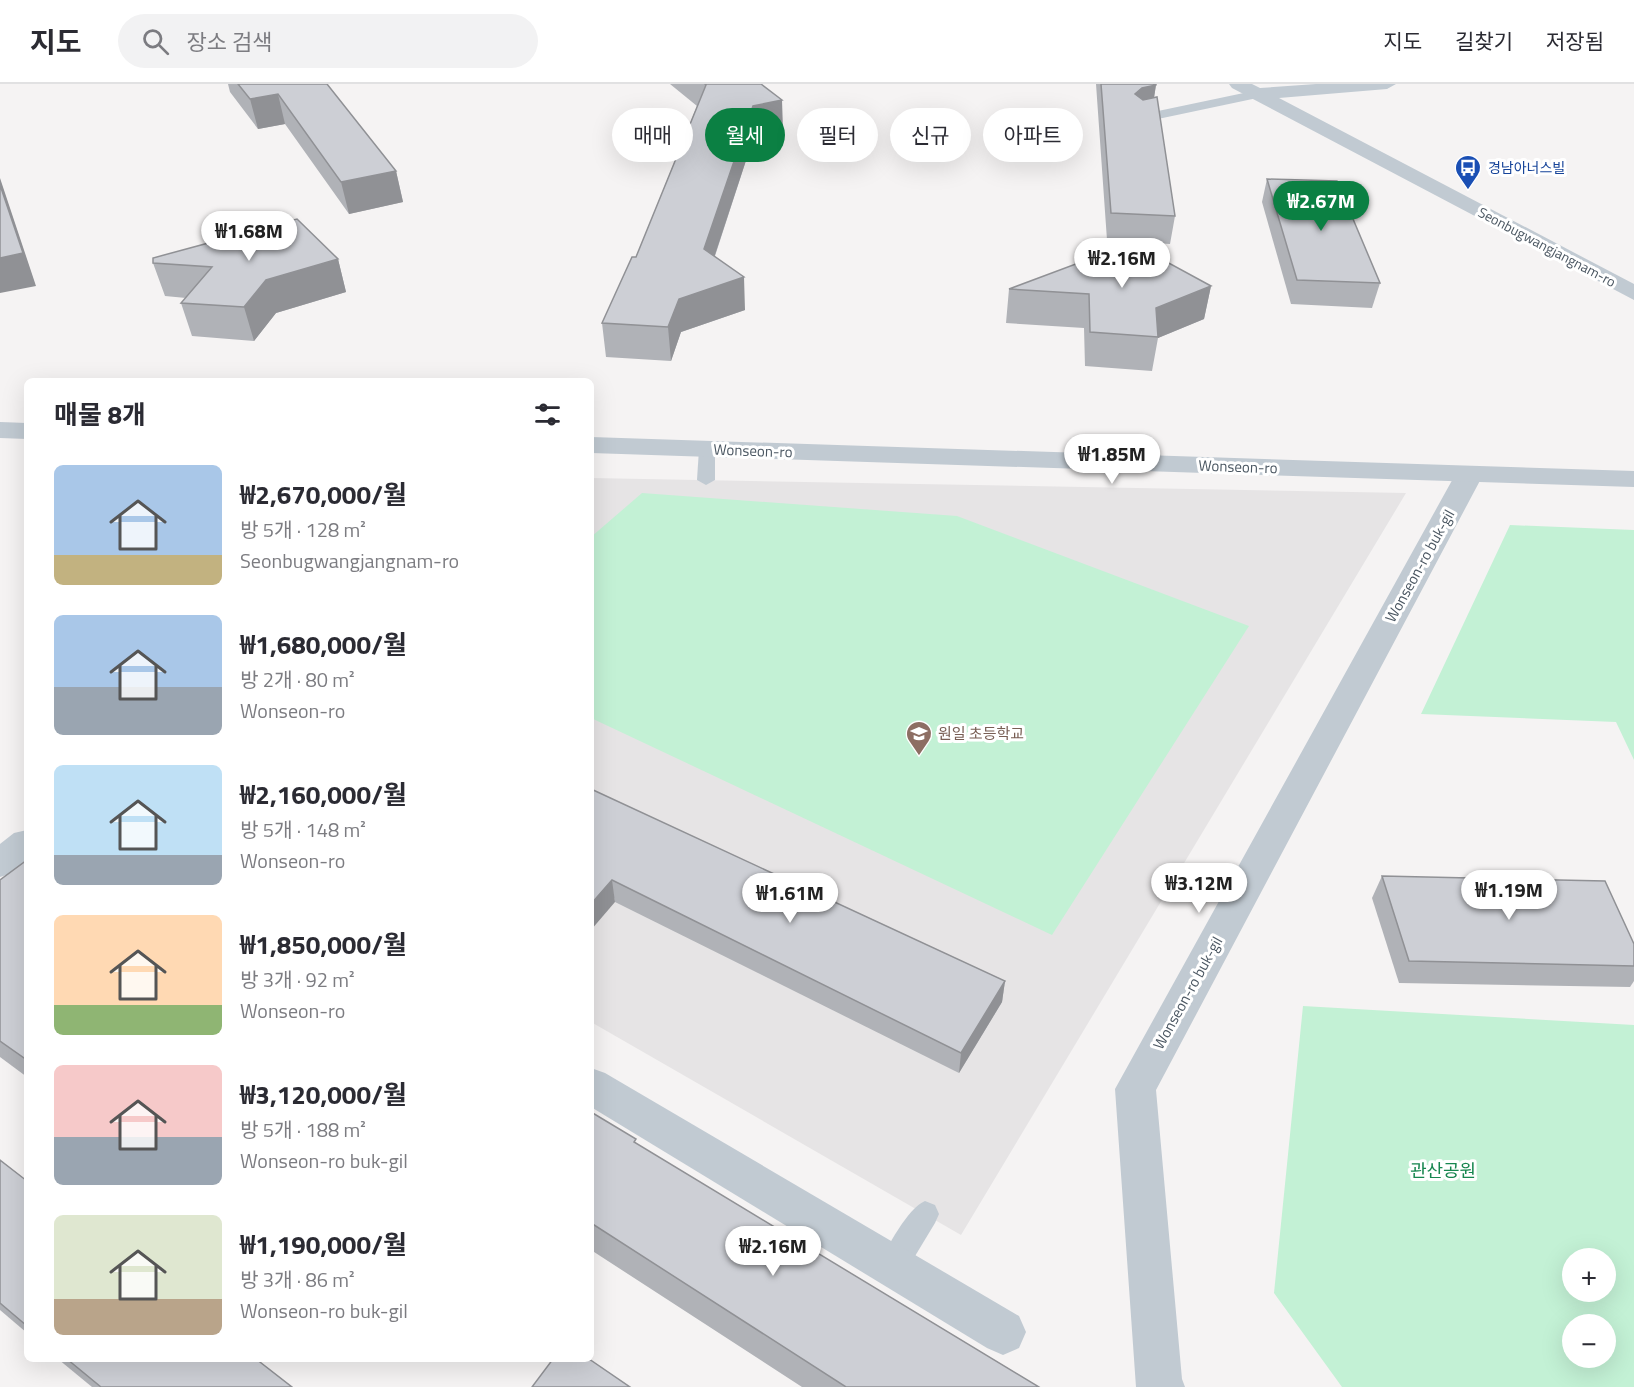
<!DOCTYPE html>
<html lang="ko">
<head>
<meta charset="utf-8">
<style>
	body { margin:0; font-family:"Titillium Web","Noto Sans KR",sans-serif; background:#f2f2f3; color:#2b2b33; height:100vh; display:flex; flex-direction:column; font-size:22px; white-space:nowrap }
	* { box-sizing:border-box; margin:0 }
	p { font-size:20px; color:#7c7c81 }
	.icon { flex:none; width:33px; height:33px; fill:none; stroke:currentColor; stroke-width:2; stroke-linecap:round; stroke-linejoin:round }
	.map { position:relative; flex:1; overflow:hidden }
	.side { position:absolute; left:24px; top:294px; width:570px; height:984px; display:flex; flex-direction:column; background:#fff; border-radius:9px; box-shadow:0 6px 24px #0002 }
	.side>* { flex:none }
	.banner { position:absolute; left:612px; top:24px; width:570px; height:54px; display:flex; gap:12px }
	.tools { position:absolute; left:1562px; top:1164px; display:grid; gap:12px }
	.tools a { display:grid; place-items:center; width:54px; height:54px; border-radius:50%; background:#fff; box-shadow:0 6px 24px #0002; font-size:30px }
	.price { position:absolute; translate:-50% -51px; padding:0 14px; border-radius:21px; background:#fff; color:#222; font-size:20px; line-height:39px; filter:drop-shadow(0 2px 3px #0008) }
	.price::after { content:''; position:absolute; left:50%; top:36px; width:18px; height:14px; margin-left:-9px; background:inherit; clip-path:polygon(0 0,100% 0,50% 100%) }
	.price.active { background:#0b8043; color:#fff }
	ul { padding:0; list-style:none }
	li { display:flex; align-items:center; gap:18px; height:150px; padding:0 30px }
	li span { display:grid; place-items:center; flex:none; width:168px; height:120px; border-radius:9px; color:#555 }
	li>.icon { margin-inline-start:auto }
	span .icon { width:72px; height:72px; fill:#fffc; stroke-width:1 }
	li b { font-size:26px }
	h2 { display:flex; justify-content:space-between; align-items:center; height:72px; padding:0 30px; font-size:26px }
	.tag { padding:0 21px; border-radius:27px; background:#fff; box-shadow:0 6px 24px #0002; font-size:21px; line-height:54px }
	.tag.active { background:#0b8043; color:#fff }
	header { display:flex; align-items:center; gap:36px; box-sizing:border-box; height:84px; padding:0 30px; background:#fff; border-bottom:2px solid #e1e1e2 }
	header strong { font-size:28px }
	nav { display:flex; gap:33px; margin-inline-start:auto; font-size:21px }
	.search { width:420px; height:54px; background:#f2f2f3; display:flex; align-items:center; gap:15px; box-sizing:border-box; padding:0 21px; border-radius:33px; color:#7c7c81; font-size:22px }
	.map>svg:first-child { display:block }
	.education { fill:#e6e4e5 }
	.green { fill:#c3f1d5; fill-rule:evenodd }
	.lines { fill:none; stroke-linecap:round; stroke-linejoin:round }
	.service { fill:#c1cad2; fill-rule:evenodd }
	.minor { fill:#c1cad2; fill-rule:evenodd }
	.tertiary { fill:#c1cad2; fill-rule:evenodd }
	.wall { fill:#b0b2b7 }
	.shaded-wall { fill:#909195 }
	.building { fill:#cdcfd5; stroke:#909195; stroke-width:1.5 }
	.labels { text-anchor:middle; stroke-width:6; stroke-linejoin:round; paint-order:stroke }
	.far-transit-label { font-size:14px; fill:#164399; stroke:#fff; text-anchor:start }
	.far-street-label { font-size:14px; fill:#4a5661; stroke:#fff }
	.street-label { font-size:15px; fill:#4a5661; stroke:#fff }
	.education-label { font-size:15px; fill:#785e54; stroke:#fff; text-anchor:start }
	.near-park-label { font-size:18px; fill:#17864f; stroke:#fff }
</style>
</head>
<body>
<header>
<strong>지도</strong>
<div class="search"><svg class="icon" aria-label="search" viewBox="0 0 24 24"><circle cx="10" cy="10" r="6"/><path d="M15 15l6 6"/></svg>장소 검색</div>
<nav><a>지도</a><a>길찾기</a><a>저장됨</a></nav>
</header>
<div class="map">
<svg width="1634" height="1303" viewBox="0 0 1634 1303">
	<rect width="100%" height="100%" fill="#f5f3f3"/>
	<!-- education -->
	<polygon class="education" points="591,394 1406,409 961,1151 591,938"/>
	<!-- green -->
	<g class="green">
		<polygon points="642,409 957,432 1249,542 1052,851 591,634 591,453"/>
		<polygon points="1510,441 1634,446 1634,676 1616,638 1421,630"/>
		<path d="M1303,922L1634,941V1303H1342L1274,1209ZM1605,1174V1208H1572V1174ZM1605,1240V1274H1572V1240Z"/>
	</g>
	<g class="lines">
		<!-- service -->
		<g class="service">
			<polygon points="1258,6 1264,10 1262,13 1139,39 1133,35 1139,31"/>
			<polygon points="707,360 715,365 715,396 706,401 697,396 699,365"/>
			<path d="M925,1117L935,1121L939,1130L935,1139L903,1192L893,1196L883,1192L879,1182C886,1164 908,1124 925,1117Z"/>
		</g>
		<!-- minor -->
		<g class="minor">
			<polygon points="1469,383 1479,385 1483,391 1156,1006 1182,1295 1185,1303 1136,1303 1115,1005 1455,391 1459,385"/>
			<polygon points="591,984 605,989 1019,1232 1026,1248 1019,1264 1003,1271 987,1264 591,1023"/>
		</g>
		<!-- tertiary -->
		<g class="tertiary">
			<polygon points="1229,0 1252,0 1260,4 1316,0 1396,0 1387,5 1279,14 1634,200 1634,216 1232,4"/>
			<polygon points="0,338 27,339 27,355 0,354"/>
			<polygon points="591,353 1634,387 1634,403 591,369"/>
			<polygon points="27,746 27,778 13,789 0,793 0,760 14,749"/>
		</g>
	</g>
	<!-- wall -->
	<g class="wall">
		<polygon points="228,0 327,0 396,87 403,118 349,130 285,40 258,45 230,8"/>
		<polygon points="670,0 761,0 783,46 754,52 715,172 745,226 681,248 671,277 606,273 602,239 636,173 697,22"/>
		<polygon points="1096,0 1156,0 1154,14 1175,132 1170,160 1107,156"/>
		<polygon points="1267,95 1380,199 1372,224 1291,220 1262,118"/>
		<polygon points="338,175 346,208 276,229 254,257 192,252 181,219 186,214 165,212 153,179"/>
		<polygon points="1211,202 1204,235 1158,254 1152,287 1085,282 1084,244 1006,239 1009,205"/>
		<polygon points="591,705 1005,897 1002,918 959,989 615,818"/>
		<polygon points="27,776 27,993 0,973 0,796"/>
		<polygon points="1382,792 1634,882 1634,897 1630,903 1399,899 1372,814"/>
		<polygon points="591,1028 637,1060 1039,1303 802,1303 591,1166"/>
		<polygon points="0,1076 27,1097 27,1249 0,1226"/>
		<polygon points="58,1275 256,1275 292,1303 92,1303"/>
	</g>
	<!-- shaded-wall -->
	<g class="shaded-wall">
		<polygon points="1156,1 1152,26 1135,10 1142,4"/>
		<polygon points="278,10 285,40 258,45 250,15"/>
		<polygon points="782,16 783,46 754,52 706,198 704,165 753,22"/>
		<polygon points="396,87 403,118 349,130 341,98"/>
		<polygon points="0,94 36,202 0,209"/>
		<polygon points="338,175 346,208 276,229 254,257 244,223 266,196"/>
		<polygon points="744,193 745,226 681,248 671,277 668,243 679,215"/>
		<polygon points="1211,202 1204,235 1158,254 1156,224"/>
		<polygon points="612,796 615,818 591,846 591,820"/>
		<polygon points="1005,897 1002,918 959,989 961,969"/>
	</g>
	<!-- building -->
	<g class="building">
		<polygon points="238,0 327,0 396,87 341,98 278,10 250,15"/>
		<polygon points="705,0 761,0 782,16 753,22 704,165 744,193 679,215 668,243 602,239 632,173 636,173 706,1"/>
		<polygon points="1101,0 1156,0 1156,1 1142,4 1135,10 1143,16 1157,13 1175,132 1111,129"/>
		<polygon points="1267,95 1337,97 1380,199 1297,196"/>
		<polygon points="0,101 23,169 0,174"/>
		<polygon points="297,135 338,175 266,196 244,223 181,219 212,183 153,179 153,174"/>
		<polygon points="1132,159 1211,202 1156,224 1158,253 1090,248 1089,210 1009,205"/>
		<polygon points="591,705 1005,897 961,969 612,796 591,820"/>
		<polygon points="27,776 27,976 0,957 0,796"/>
		<polygon points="1382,792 1605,797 1634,860 1634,882 1409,877"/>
		<polygon points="591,1028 636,1055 634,1058 1039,1303 846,1303 591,1139"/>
		<polygon points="0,1076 27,1097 27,1242 0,1219"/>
		<polygon points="67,1275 256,1275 292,1303 101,1303"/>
		<polygon points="553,1275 589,1275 630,1303 532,1303"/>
	</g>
	<!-- icons -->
	<defs>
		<symbol id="bus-pin" viewBox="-11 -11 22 30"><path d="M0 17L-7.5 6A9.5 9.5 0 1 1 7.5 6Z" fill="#1a4fb4" stroke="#fff"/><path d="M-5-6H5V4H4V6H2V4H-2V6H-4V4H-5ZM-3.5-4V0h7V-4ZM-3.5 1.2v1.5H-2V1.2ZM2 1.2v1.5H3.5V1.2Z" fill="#fff"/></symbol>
		<symbol id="school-pin" viewBox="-11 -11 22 30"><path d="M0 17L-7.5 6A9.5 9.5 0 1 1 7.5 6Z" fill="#8d6e63" stroke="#fff"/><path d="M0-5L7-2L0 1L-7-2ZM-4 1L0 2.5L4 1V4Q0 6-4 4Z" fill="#fff"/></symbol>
	</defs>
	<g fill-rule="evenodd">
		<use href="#bus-pin" x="1453" y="69" width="30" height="40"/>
		<use href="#school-pin" x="904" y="635" width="30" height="40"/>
	</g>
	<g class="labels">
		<!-- far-transit labels -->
		<g class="far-transit-label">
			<text x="1488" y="89">경남아너스빌</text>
		</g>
		<!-- far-street labels -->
		<g class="far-street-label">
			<text transform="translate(1547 163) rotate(28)" y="5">Seonbugwangjangnam-ro</text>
		</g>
		<!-- street labels -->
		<g class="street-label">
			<text transform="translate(753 367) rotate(2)" y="5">Wonseon-ro</text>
			<text transform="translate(1238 383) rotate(2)" y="5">Wonseon-ro</text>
			<text transform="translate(1420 482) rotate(-61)" y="5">Wonseon-ro buk-gil</text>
			<text transform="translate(1188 909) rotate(-61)" y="5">Wonseon-ro buk-gil</text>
		</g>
		<!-- education labels -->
		<g class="education-label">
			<text x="938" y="655">원일 초등학교</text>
		</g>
		<!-- near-park labels -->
		<g class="near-park-label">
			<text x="1443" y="1093">관산공원</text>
		</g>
	</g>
</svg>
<div class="tools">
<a>+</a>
<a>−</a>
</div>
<b class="price active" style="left:1321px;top:148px">₩2.67M</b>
<b class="price" style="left:249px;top:178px">₩1.68M</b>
<b class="price" style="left:1122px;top:205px">₩2.16M</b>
<b class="price" style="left:1112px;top:401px">₩1.85M</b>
<b class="price" style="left:1199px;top:830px">₩3.12M</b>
<b class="price" style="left:1509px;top:837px">₩1.19M</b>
<b class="price" style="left:790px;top:840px">₩1.61M</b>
<b class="price" style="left:773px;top:1193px">₩2.16M</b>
<div class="banner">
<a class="tag">매매</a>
<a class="tag active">월세</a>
<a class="tag">필터</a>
<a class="tag">신규</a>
<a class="tag">아파트</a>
</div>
<section class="side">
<h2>매물 8개<svg class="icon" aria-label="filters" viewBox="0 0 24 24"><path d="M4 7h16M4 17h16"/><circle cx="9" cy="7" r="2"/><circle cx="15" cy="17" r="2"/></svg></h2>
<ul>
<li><span style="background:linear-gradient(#a9c7e8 75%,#c2b280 0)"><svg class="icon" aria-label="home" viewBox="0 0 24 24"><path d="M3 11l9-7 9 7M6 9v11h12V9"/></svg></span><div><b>₩2,670,000/월</b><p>방 5개 · 128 m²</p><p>Seonbugwangjangnam-ro</p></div></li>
<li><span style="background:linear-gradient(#a9c7e8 60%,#9aa5b1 0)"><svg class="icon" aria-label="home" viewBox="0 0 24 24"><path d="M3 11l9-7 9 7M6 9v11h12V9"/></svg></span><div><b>₩1,680,000/월</b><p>방 2개 · 80 m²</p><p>Wonseon-ro</p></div></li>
<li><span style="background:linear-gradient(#bfe0f5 75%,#9aa5b1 0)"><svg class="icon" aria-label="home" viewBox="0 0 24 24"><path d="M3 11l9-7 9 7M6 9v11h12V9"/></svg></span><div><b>₩2,160,000/월</b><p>방 5개 · 148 m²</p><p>Wonseon-ro</p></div></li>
<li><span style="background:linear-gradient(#ffd9b3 75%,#8fb573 0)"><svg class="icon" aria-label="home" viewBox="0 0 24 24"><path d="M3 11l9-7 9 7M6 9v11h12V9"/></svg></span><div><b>₩1,850,000/월</b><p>방 3개 · 92 m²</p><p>Wonseon-ro</p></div></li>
<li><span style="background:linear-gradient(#f6c9c9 60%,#9aa5b1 0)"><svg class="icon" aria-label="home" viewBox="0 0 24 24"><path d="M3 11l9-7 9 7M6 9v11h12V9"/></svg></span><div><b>₩3,120,000/월</b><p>방 5개 · 188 m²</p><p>Wonseon-ro buk-gil</p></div></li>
<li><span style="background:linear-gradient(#dfe7d0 70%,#b9a48a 0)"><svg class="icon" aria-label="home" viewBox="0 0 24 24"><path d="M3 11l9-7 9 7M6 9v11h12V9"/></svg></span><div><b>₩1,190,000/월</b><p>방 3개 · 86 m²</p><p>Wonseon-ro buk-gil</p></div></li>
</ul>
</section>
</div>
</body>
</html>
